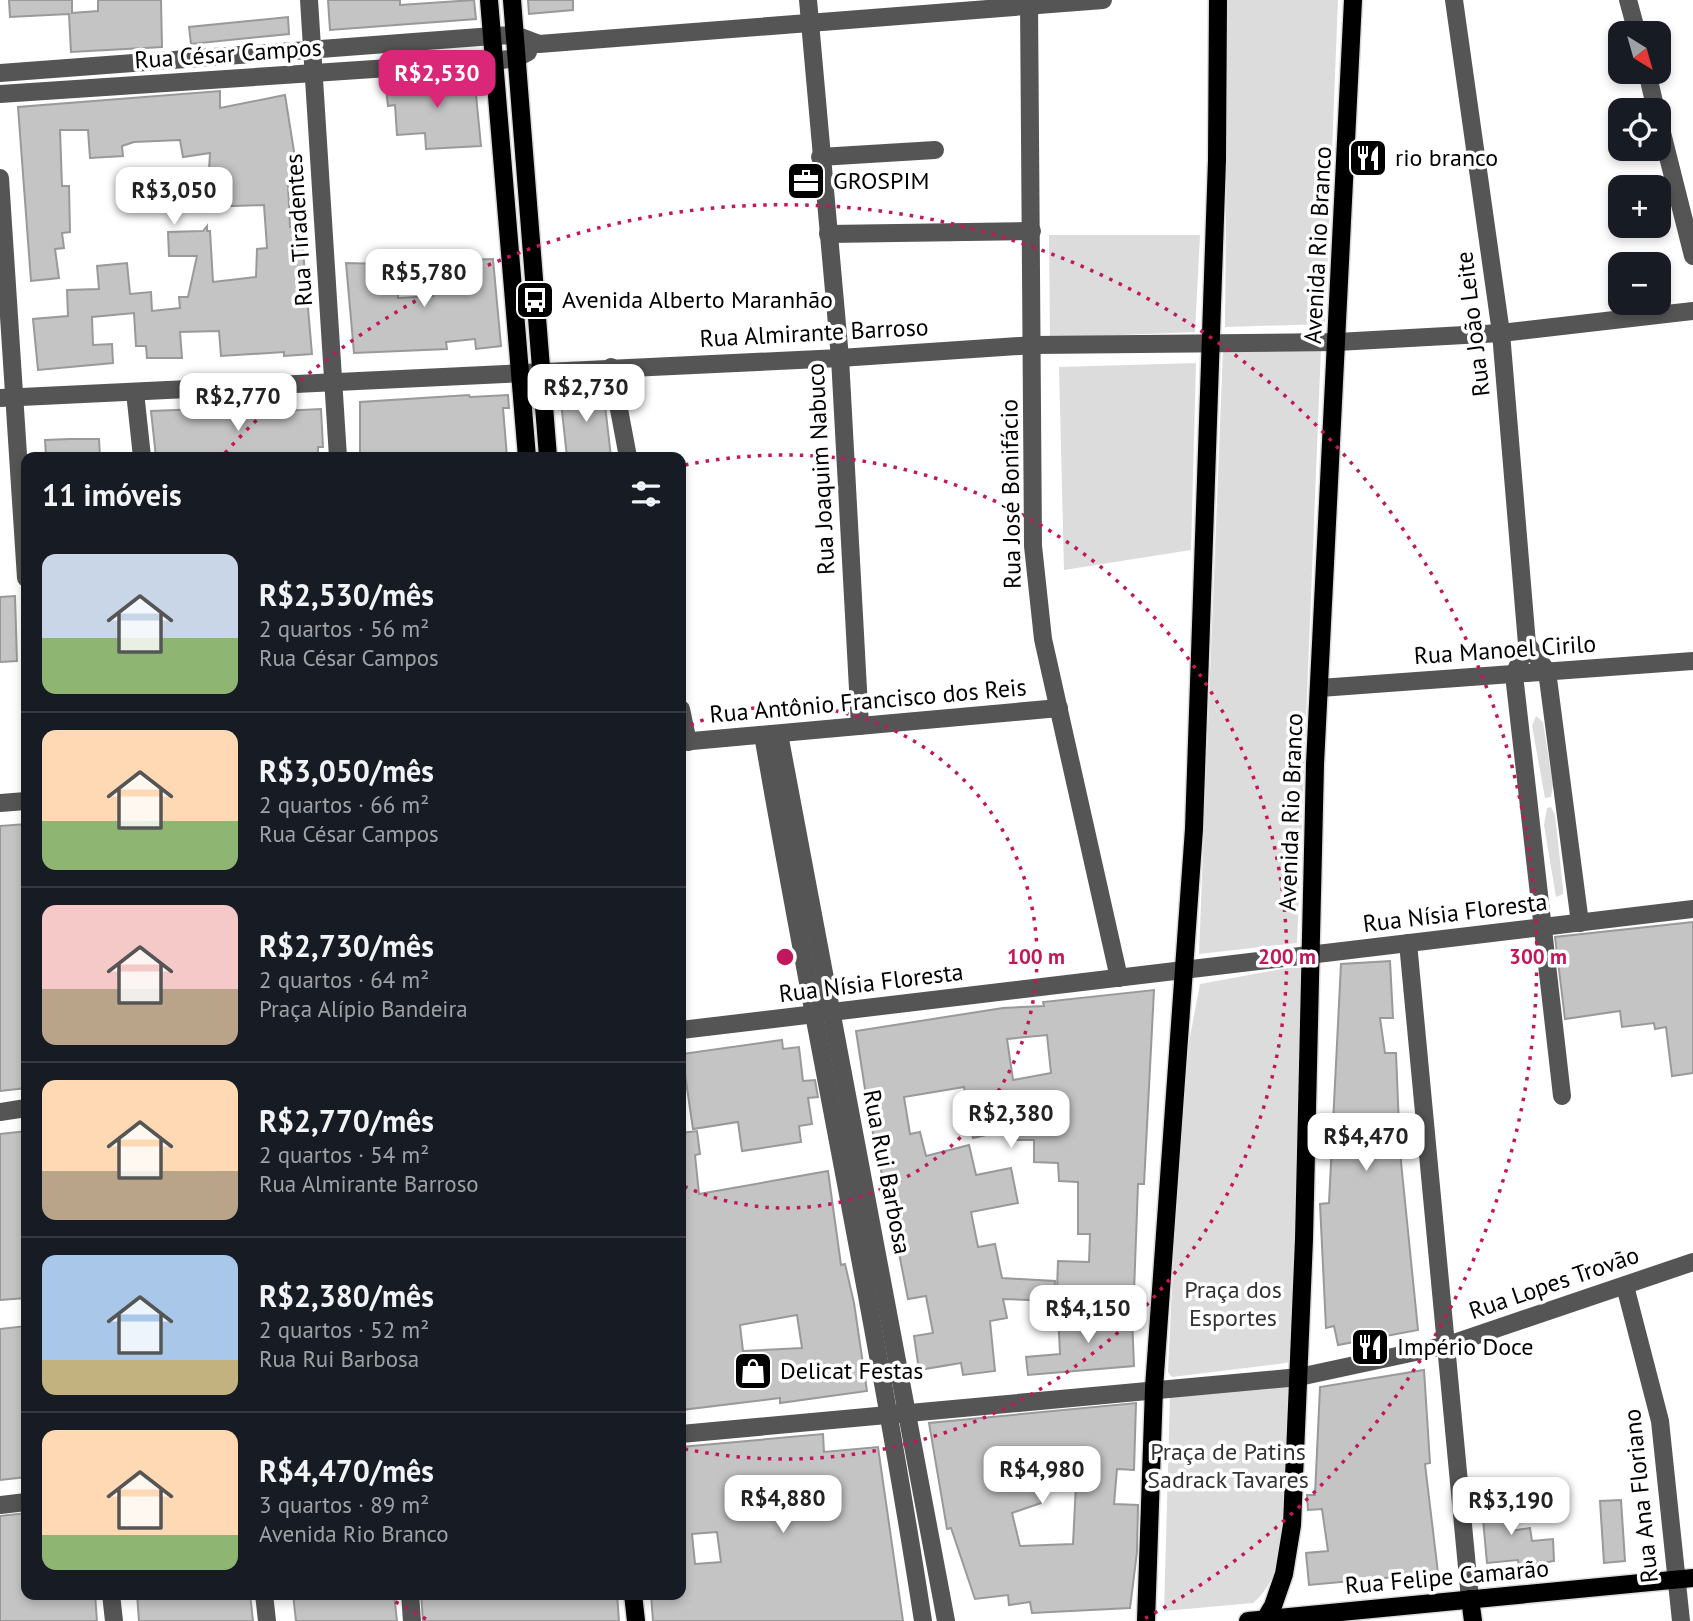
<!DOCTYPE html>
<html lang="pt">
<head>
<meta charset="utf-8">
<style>
	body { margin:0; font-family:"PT Sans",sans-serif; background:#20242c; color:#f1f3f6; height:100vh; display:flex; flex-direction:column; font-size:26px; white-space:nowrap }
	* { box-sizing:border-box; margin:0 }
	p { font-size:23px; color:#9ea1a6 }
	.icon { flex:none; width:38px; height:38px; fill:none; stroke:currentColor; stroke-width:2; stroke-linecap:round; stroke-linejoin:round }
	.map { position:relative; flex:1; overflow:hidden }
	.panel { position:absolute; left:21px; top:452px; width:665px; height:1148px; display:flex; flex-direction:column; background:#171b24; border-radius:14px; box-shadow:0 4px 10px #0003 }
	.panel>* { flex:none }
	.needle { width:46px; rotate:143deg }
	.tools { position:absolute; left:1608px; top:21px; display:grid; gap:14px }
	.tools a { display:grid; place-items:center; width:63px; height:63px; border-radius:14px; background:#171b24; box-shadow:0 4px 10px #0003; font-size:35px }
	.price { position:absolute; translate:-50% -60px; padding:0 16px; border-radius:14px; background:#fff; color:#222; font-size:23px; line-height:46px; filter:drop-shadow(0 2px 4px #0008) }
	.price::after { content:''; position:absolute; left:50%; top:42px; width:21px; height:16px; margin-left:-10px; background:inherit; clip-path:polygon(0 0,100% 0,50% 100%) }
	.price.selected { background:#db2777; color:#fff }
	ul { padding:0; list-style:none }
	li { display:flex; align-items:center; gap:21px; height:175px; padding:0 21px }
	li+li { border-top:2px solid #363941 }
	li span { display:grid; place-items:center; flex:none; width:196px; height:140px; border-radius:14px; color:#555 }
	li>.icon { margin-inline-start:auto }
	span .icon { width:84px; height:84px; fill:#fffc; stroke-width:1 }
	li b { font-size:30px }
	h2 { display:flex; justify-content:space-between; align-items:center; height:84px; padding:0 21px; font-size:30px }
	.map>svg:first-child { display:block }
	.green { fill:#dcdcdc }
	.building { fill:#c4c4c4; stroke:#999; stroke-width:2; fill-rule:evenodd }
	.lines { fill:none; stroke-linecap:round; stroke-linejoin:round }
	.major-casing { stroke:#dbdbdb; stroke-width:21 }
	.minor { stroke:#555; stroke-width:18 }
	.major { stroke:#000; stroke-width:18 }
	.ring { fill:none; stroke:#c2185b; stroke-width:3.5; stroke-dasharray:3.5 7 }
	.labels { text-anchor:middle; stroke-width:7; stroke-linejoin:round; paint-order:stroke }
	.street-label { font-size:24px; fill:#000; stroke:#fff }
	.poi-label { font-size:24px; fill:#000; stroke:#fff; text-anchor:start }
	.park-label { font-size:24px; fill:#333; stroke:#fff }
	.centre { fill:#c2185b; stroke:#fff; stroke-width:3.5 }
	.ring-label { font-size:21px; text-anchor:middle; font-weight:bold; fill:#c2185b; stroke:#fff; stroke-width:7; stroke-linejoin:round; paint-order:stroke }
</style>
</head>
<body>
<div class="map">
<svg width="1693" height="1621" viewBox="0 0 1693 1621">
	<rect width="100%" height="100%" fill="#fff"/>
	<!-- green -->
	<g class="green">
		<polygon points="1228,0 1338,0 1325,324 1225,327"/>
		<polygon points="1049,235 1200,235 1195,332 1050,338"/>
		<polygon points="1321,348 1297,943 1199,954 1223,350"/>
		<polygon points="1196,363 1191,550 1064,570 1059,367"/>
		<polygon points="1536,716 1543,722 1553,785 1551,797 1545,798 1532,726"/>
		<polygon points="1551,807 1555,815 1563,888 1563,894 1556,897 1544,825 1547,808"/>
		<polygon points="1287,968 1300,968 1306,974 1294,1354 1290,1362 1279,1364 1172,1377 1168,1372 1182,1079 1200,984"/>
		<path d="M1291,1386L1282,1556C1274,1573 1268,1591 1253,1603L1164,1611L1170,1396Z"/>
	</g>
	<!-- building -->
	<g class="building">
		<polygon points="9,0 72,0 72,13 98,11 98,0 161,0 162,47 71,52 69,14 10,17"/>
		<polygon points="328,0 400,0 400,5 474,0 476,19 330,30"/>
		<polygon points="528,0 573,0 573,10 529,14"/>
		<polygon points="288,17 289,34 191,44 189,27"/>
		<polygon points="474,74 481,146 426,149 425,133 397,135 395,105 388,106 385,80"/>
		<polygon points="220,91 220,108 285,95 296,164 296,184 288,184 290,227 301,227 312,354 284,356 284,352 221,356 219,331 180,332 182,358 147,358 146,346 136,346 134,313 92,317 93,345 112,344 113,363 38,370 33,319 68,316 67,290 99,289 97,266 127,263 130,294 151,292 152,311 180,308 179,297 188,297 197,256 169,256 168,232 203,231 207,226 207,231 210,231 213,282 256,277 257,249 267,248 264,205 203,207 203,187 208,187 210,153 183,157 180,140 134,142 122,146 123,156 90,158 88,130 60,130 62,186 69,186 70,232 62,233 64,248 55,249 59,278 31,281 18,107"/>
		<polygon points="493,259 501,346 476,349 475,339 446,342 447,349 354,353 346,263 384,264 384,285 398,285 398,298 433,296 432,261"/>
		<polygon points="603,388 611,457 567,457 560,393"/>
		<polygon points="469,395 470,397 508,395 509,408 503,408 507,457 360,457 360,402"/>
		<polygon points="252,407 281,407 281,411 321,409 323,447 318,447 318,457 156,457 151,411"/>
		<polygon points="69,439 99,439 100,457 46,457 45,440"/>
		<polygon points="15,596 17,661 0,662 0,597"/>
		<polygon points="26,824 26,1088 0,1091 0,826"/>
		<polygon points="1693,922 1693,1073 1672,1076 1666,1027 1655,1029 1654,1023 1622,1027 1620,1011 1565,1019 1555,937"/>
		<polygon points="1390,961 1393,1018 1380,1018 1385,1053 1396,1053 1400,1152 1418,1330 1338,1345 1334,1326 1326,1328 1320,1204 1329,1203 1341,964"/>
		<path d="M1154,990L1144,1184H1138L1134,1292L1057,1290L1058,1261L1089,1262L1090,1234H1078V1182L1059,1181L1058,1163L1034,1162V1140H1008V1130L973,1138L964,1087L904,1097L910,1134L920,1132L926,1156L969,1145L976,1175L1011,1168L1018,1203L971,1212L978,1247L995,1244L1002,1278L1055,1281L1054,1301L1003,1299L1007,1318L990,1321L995,1371L963,1375L961,1363L919,1370L914,1336L933,1333L926,1296L908,1299L898,1248L895,1249L892,1231L894,1230L869,1115L856,1031L1003,1008L1044,1006L1043,1002ZM1047,1035L1051,1073L1013,1080L1007,1039Z"/>
		<polygon points="782,1040 783,1049 799,1047 803,1081 815,1080 818,1097 808,1098 812,1124 799,1126 801,1142 742,1151 738,1122 693,1129 682,1054"/>
		<polygon points="26,1131 26,1298 0,1300 0,1134"/>
		<path d="M697,1131L700,1154L695,1155L699,1194L828,1171L841,1265L845,1264L854,1303L867,1391L780,1403V1398L681,1410V1133ZM797,1315L802,1348L743,1351L740,1325Z"/>
		<polygon points="1058,1312 1132,1317 1134,1366 1028,1375 1026,1357 1060,1354"/>
		<polygon points="26,1326 26,1477 0,1480 0,1329"/>
		<polygon points="1424,1370 1430,1463 1425,1464 1438,1573 1309,1585 1306,1553 1328,1551 1322,1509 1308,1510 1307,1495 1315,1495 1320,1387"/>
		<path d="M1136,1403L1134,1470L1117,1469L1114,1504L1138,1505L1137,1552L1130,1608L1032,1613L1030,1602L1009,1605L1008,1595L975,1599L951,1528L947,1529L929,1423ZM1060,1483L1076,1484L1073,1544L1020,1546L1012,1513L1041,1503L1039,1484Z"/>
		<path d="M823,1434L824,1452L878,1447L903,1621H653L651,1594H681V1447ZM717,1532L721,1562L695,1564L692,1534Z"/>
		<polygon points="1506,1494 1510,1531 1530,1528 1532,1541 1553,1539 1554,1561 1519,1567 1518,1560 1487,1563 1481,1497"/>
		<polygon points="1621,1500 1625,1561 1604,1563 1600,1501"/>
		<polygon points="26,1513 26,1594 95,1594 97,1621 0,1621 0,1516"/>
		<polygon points="137,1594 250,1594 253,1621 139,1621"/>
		<polygon points="293,1594 394,1594 397,1621 296,1621"/>
		<polygon points="421,1594 617,1594 619,1621 423,1621"/>
	</g>
	<g class="lines">
		<defs>
			<g id="major">
				<polyline points="489,0 527,457"/>
				<polyline points="512,0 548,457"/>
				<polyline points="633,1594 636,1621"/>
				<polyline points="1470,1599 1473,1621"/>
				<polyline points="1146,1621 1154,1388 1194,829 1217,160 1218,0"/>
				<polyline points="1248,1621 1693,1578"/>
				<polyline points="1264,1621 1273,1606 1284,1574 1292,1525 1304,1239 1315,764 1353,0"/>
			</g>
		</defs>
		<!-- major casing -->
		<use href="#major" class="major-casing"/>
		<!-- minor -->
		<g class="minor">
			<polyline points="309,0 338,457"/>
			<polyline points="808,0 840,358 860,726"/>
			<polyline points="1029,0 1033,546 1043,639 1119,978"/>
			<polyline points="1454,0 1501,333 1527,644 1514,675 1562,1096"/>
			<polyline points="1628,0 1637,33"/>
			<polyline points="1647,72 1656,110"/>
			<polyline points="0,73 493,36 515,35 539,44 1103,0"/>
			<polyline points="0,94 494,61 517,58 528,52"/>
			<polyline points="1659,121 1693,256"/>
			<polyline points="820,157 935,150"/>
			<polyline points="0,178 26,578"/>
			<polyline points="828,234 1032,231"/>
			<polyline points="611,367 628,457"/>
			<polyline points="135,392 142,457"/>
			<polyline points="0,398 840,358 1034,345 1337,342 1501,333 1693,311"/>
			<polyline points="1527,644 1547,671 1580,923"/>
			<polyline points="1320,688 1693,661"/>
			<polyline points="681,709 688,742"/>
			<polyline points="779,734 946,1621"/>
			<path d="M763,735C814,1031 877,1324 923,1621"/>
			<polyline points="681,742 1059,708"/>
			<polyline points="0,803 26,801"/>
			<polyline points="1408,943 1470,1599"/>
			<polyline points="681,1030 1693,909"/>
			<polyline points="0,1112 26,1108"/>
			<polyline points="1625,1286 1660,1421 1681,1621"/>
			<polyline points="681,1434 1299,1377 1448,1345 1693,1262"/>
			<polyline points="0,1505 26,1502"/>
			<polyline points="111,1594 114,1621"/>
			<polyline points="264,1594 267,1621"/>
			<polyline points="410,1594 412,1621"/>
		</g>
		<!-- major -->
		<use href="#major" class="major"/>
	</g>
	<!-- distance rings -->
	<g class="ring">
		<path d="M681 729A251 251 0 1 1 681 1185"/>
		<path d="M685 465A502 502 0 1 1 685 1449"/>
		<path d="M426 1619A753 753 0 0 1 386 1596M225 453A753 753 0 1 1 1144 1619"/>
	</g>
	<!-- icons -->
	<defs>
		<symbol id="restaurant-square" viewBox="-11 -11 22 22"><rect x="-9" y="-9" width="18" height="18" rx="4" fill="#000" stroke="#fff"/><path d="M-5-6h1v4h1v-4h1v4h1v-4h1v5L-1.5 .5V6h-2V.5L-5-1ZM5-6V6H3V1.5H1.5Q1.5-4 5-6Z" fill="#fff"/></symbol>
		<symbol id="office-square" viewBox="-11 -11 22 22"><rect x="-9" y="-9" width="18" height="18" rx="4" fill="#000" stroke="#fff"/><path d="M-6-3h4V-5.5h4V-3h4V5H-6ZM-1-4.5V-3h2v-1.5ZM-6 0V1H6V0Z" fill="#fff"/></symbol>
		<symbol id="bus-square" viewBox="-11 -11 22 22"><rect x="-9" y="-9" width="18" height="18" rx="4" fill="#000" stroke="#fff"/><path d="M-5-6H5V4H4V6H2V4H-2V6H-4V4H-5ZM-3.5-4V0h7V-4ZM-3.5 1.2v1.5H-2V1.2ZM2 1.2v1.5H3.5V1.2Z" fill="#fff"/></symbol>
		<symbol id="shop-square" viewBox="-11 -11 22 22"><rect x="-9" y="-9" width="18" height="18" rx="4" fill="#000" stroke="#fff"/><path d="M-5-2.5h2.3a2.7 3.5 0 0 1 5.4 0H5L5.5 6h-11ZM-1.5-2.5h3a1.5 2.3 0 0 0-3 0Z" fill="#fff"/></symbol>
	</defs>
	<g fill-rule="evenodd">
		<use href="#restaurant-square" x="1346" y="136" width="44" height="44"/>
		<use href="#office-square" x="784" y="159" width="44" height="44"/>
		<use href="#bus-square" x="513" y="278" width="44" height="44"/>
		<use href="#restaurant-square" x="1348" y="1325" width="44" height="44"/>
		<use href="#shop-square" x="731" y="1349" width="44" height="44"/>
	</g>
	<g class="labels">
		<!-- street labels -->
		<g class="street-label">
			<text transform="translate(228 54) rotate(-4)" y="8">Rua César Campos</text>
			<text transform="translate(299 230) rotate(-94)" y="8">Rua Tiradentes</text>
			<text transform="translate(1318 245) rotate(-87)" y="8">Avenida Rio Branco</text>
			<text transform="translate(1473 324) rotate(-97)" y="8">Rua João Leite</text>
			<text transform="translate(814 333) rotate(-3)" y="8">Rua Almirante Barroso</text>
			<text transform="translate(821 469) rotate(-93)" y="8">Rua Joaquim Nabuco</text>
			<text transform="translate(1011 494) rotate(-91)" y="8">Rua José Bonifácio</text>
			<text transform="translate(1505 650) rotate(-4)" y="8">Rua Manoel Cirilo</text>
			<text transform="translate(868 701) rotate(-5)" y="8">Rua Antônio Francisco dos Reis</text>
			<text transform="translate(1291 812) rotate(-88)" y="8">Avenida Rio Branco</text>
			<text transform="translate(1455 913) rotate(-7)" y="8">Rua Nísia Floresta</text>
			<text transform="translate(871 983) rotate(-7)" y="8">Rua Nísia Floresta</text>
			<text transform="translate(887 1172) rotate(79)" y="8">Rua Rui Barbosa</text>
			<text transform="translate(1554 1283) rotate(-19)" y="8">Rua Lopes Trovão</text>
			<text transform="translate(1641 1496) rotate(-96)" y="8">Rua Ana Floriano</text>
			<text transform="translate(1447 1577) rotate(-5)" y="8">Rua Felipe Camarão</text>
		</g>
		<!-- poi labels -->
		<g class="poi-label">
			<text x="1395" y="166">rio branco</text>
			<text x="833" y="189">GROSPIM</text>
			<text x="562" y="308">Avenida Alberto Maranhão</text>
			<text x="1397" y="1355">Império Doce</text>
			<text x="780" y="1379">Delicat Festas</text>
		</g>
		<!-- park labels -->
		<g class="park-label">
			<text x="1233" y="1298">Praça dos<tspan x="1233" dy="28">Esportes</tspan></text>
			<text x="1228" y="1460">Praça de Patins<tspan x="1228" dy="28">Sadrack Tavares</tspan></text>
		</g>
	</g>
	<circle cx="785" cy="957" r="10" class="centre"/>
	<g class="ring-label">
		<text x="1036" y="964">100 m</text>
		<text x="1287" y="964">200 m</text>
		<text x="1538" y="964">300 m</text>
	</g>
</svg>
<div class="tools">
<a><svg class="needle" viewBox="-14 -14 28 28"><path d="M0-13l5 13h-10z" fill="#e53935"/><path d="M0 13l5-13h-10z" fill="#9ea1a6"/></svg></a>
<a><svg class="icon" aria-label="locate" viewBox="0 0 24 24"><circle cx="12" cy="12" r="6"/><path d="M12 2v4M12 18v4M2 12h4M18 12h4"/></svg></a>
<a>+</a>
<a>−</a>
</div>
<b class="price selected" style="left:437px;top:110px">R$2,530</b>
<b class="price" style="left:174px;top:227px">R$3,050</b>
<b class="price" style="left:424px;top:309px">R$5,780</b>
<b class="price" style="left:586px;top:424px">R$2,730</b>
<b class="price" style="left:238px;top:433px">R$2,770</b>
<b class="price" style="left:1011px;top:1150px">R$2,380</b>
<b class="price" style="left:1366px;top:1173px">R$4,470</b>
<b class="price" style="left:1088px;top:1345px">R$4,150</b>
<b class="price" style="left:1042px;top:1506px">R$4,980</b>
<b class="price" style="left:783px;top:1535px">R$4,880</b>
<b class="price" style="left:1511px;top:1537px">R$3,190</b>
<section class="panel">
<h2>11 imóveis<svg class="icon" aria-label="filters" viewBox="0 0 24 24"><path d="M4 7h16M4 17h16"/><circle cx="9" cy="7" r="2"/><circle cx="15" cy="17" r="2"/></svg></h2>
<ul>
<li><span style="background:linear-gradient(#c9d6e8 60%,#8fb573 0)"><svg class="icon" aria-label="home" viewBox="0 0 24 24"><path d="M3 11l9-7 9 7M6 9v11h12V9"/></svg></span><div><b>R$2,530/mês</b><p>2 quartos · 56 m²</p><p>Rua César Campos</p></div></li>
<li><span style="background:linear-gradient(#ffd9b3 65%,#8fb573 0)"><svg class="icon" aria-label="home" viewBox="0 0 24 24"><path d="M3 11l9-7 9 7M6 9v11h12V9"/></svg></span><div><b>R$3,050/mês</b><p>2 quartos · 66 m²</p><p>Rua César Campos</p></div></li>
<li><span style="background:linear-gradient(#f6c9c9 60%,#b9a48a 0)"><svg class="icon" aria-label="home" viewBox="0 0 24 24"><path d="M3 11l9-7 9 7M6 9v11h12V9"/></svg></span><div><b>R$2,730/mês</b><p>2 quartos · 64 m²</p><p>Praça Alípio Bandeira</p></div></li>
<li><span style="background:linear-gradient(#ffd9b3 65%,#b9a48a 0)"><svg class="icon" aria-label="home" viewBox="0 0 24 24"><path d="M3 11l9-7 9 7M6 9v11h12V9"/></svg></span><div><b>R$2,770/mês</b><p>2 quartos · 54 m²</p><p>Rua Almirante Barroso</p></div></li>
<li><span style="background:linear-gradient(#a9c7e8 75%,#c2b280 0)"><svg class="icon" aria-label="home" viewBox="0 0 24 24"><path d="M3 11l9-7 9 7M6 9v11h12V9"/></svg></span><div><b>R$2,380/mês</b><p>2 quartos · 52 m²</p><p>Rua Rui Barbosa</p></div></li>
<li><span style="background:linear-gradient(#ffd9b3 75%,#8fb573 0)"><svg class="icon" aria-label="home" viewBox="0 0 24 24"><path d="M3 11l9-7 9 7M6 9v11h12V9"/></svg></span><div><b>R$4,470/mês</b><p>3 quartos · 89 m²</p><p>Avenida Rio Branco</p></div></li>
</ul>
</section>
</div>
</body>
</html>
